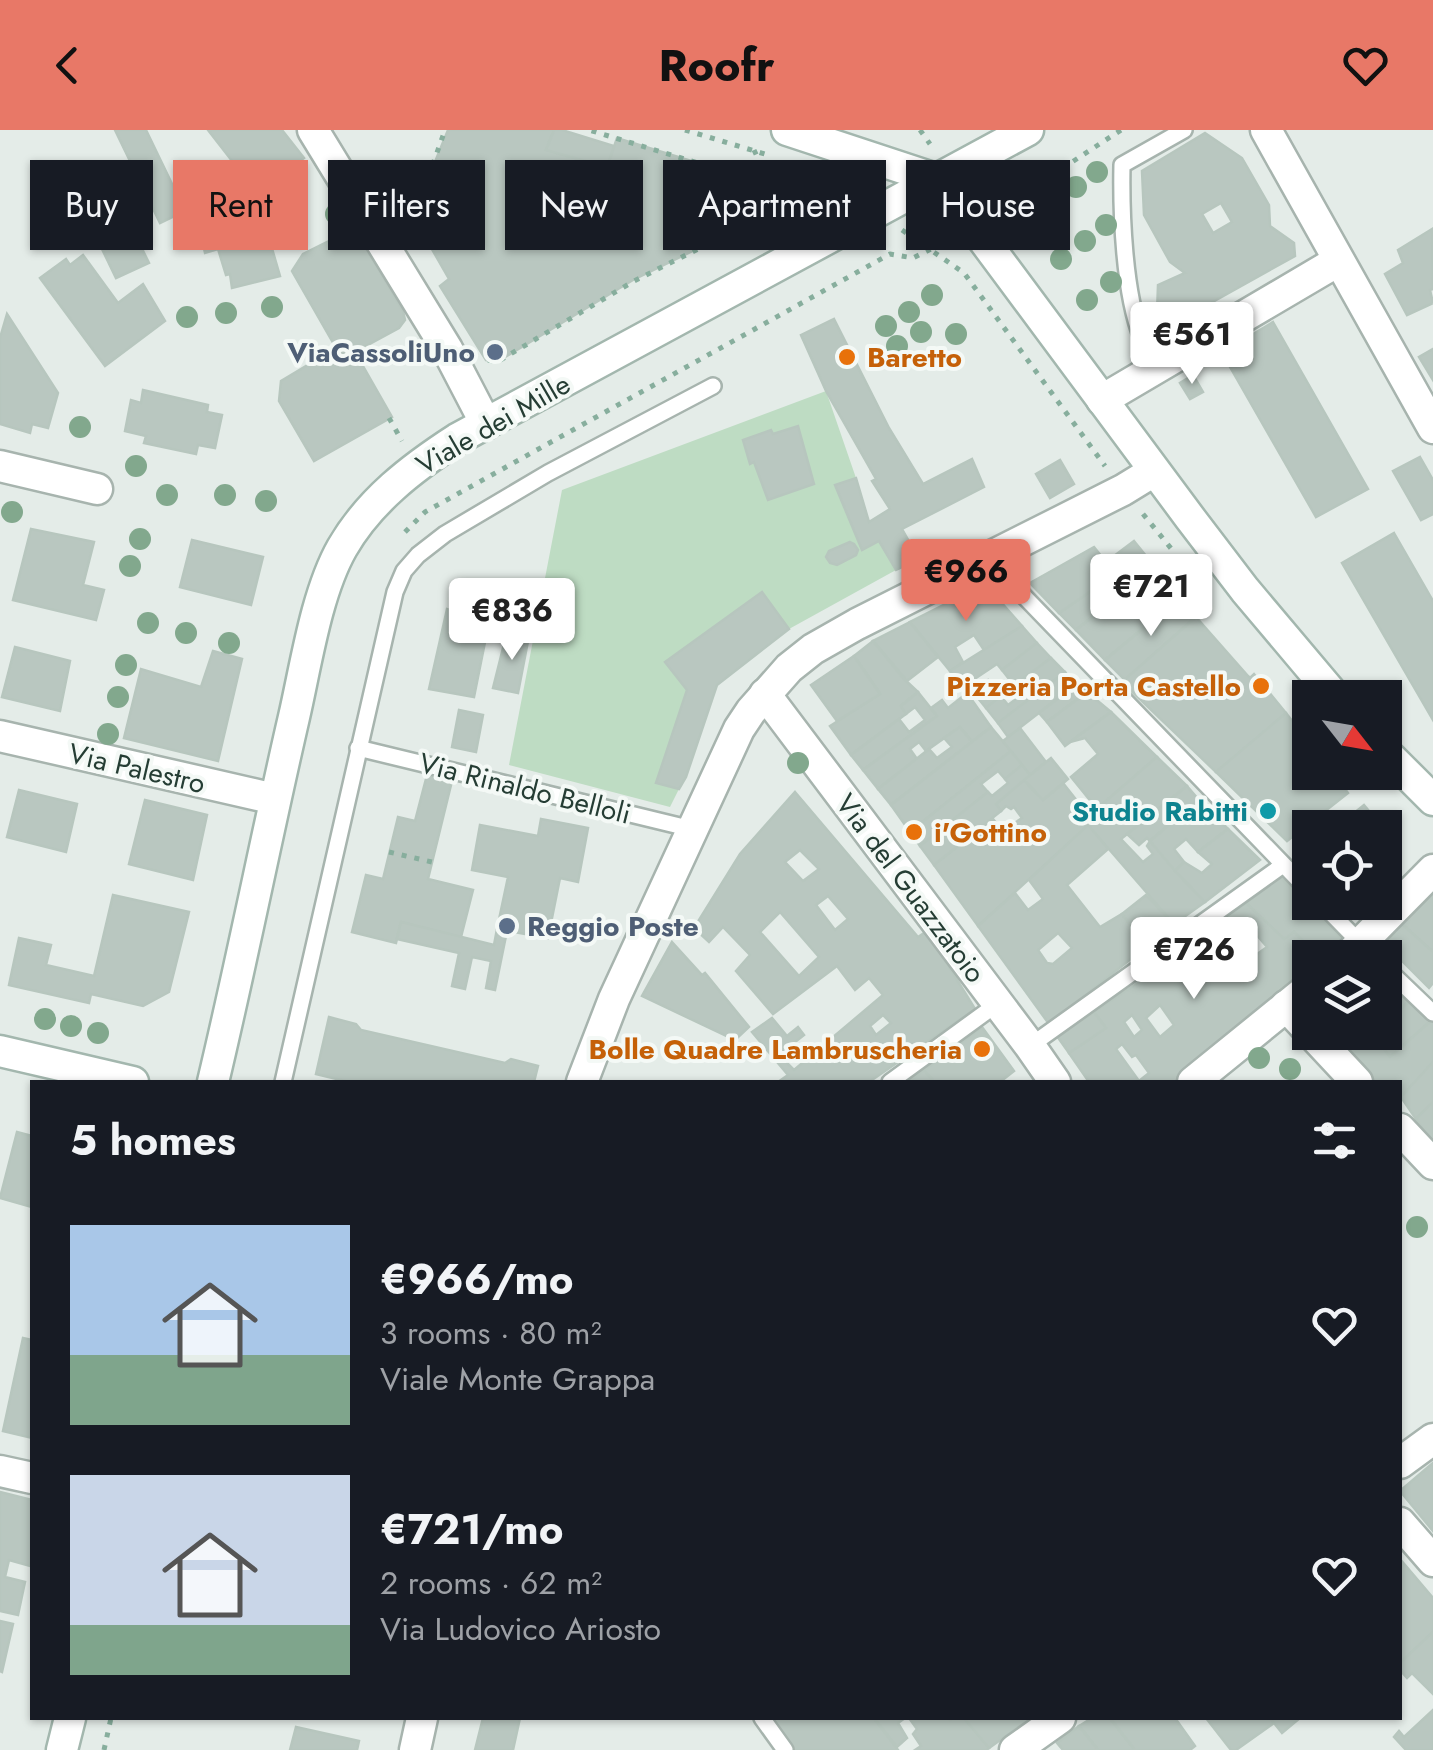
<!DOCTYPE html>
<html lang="en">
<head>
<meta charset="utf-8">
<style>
	body { margin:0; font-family:Jost,sans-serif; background:#242831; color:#f1f3f6; height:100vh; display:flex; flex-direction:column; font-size:38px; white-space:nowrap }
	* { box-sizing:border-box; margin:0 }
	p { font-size:32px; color:#9ea1a6 }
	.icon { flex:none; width:55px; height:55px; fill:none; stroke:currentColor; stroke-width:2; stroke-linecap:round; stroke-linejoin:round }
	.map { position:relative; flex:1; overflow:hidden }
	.details { position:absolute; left:30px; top:950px; width:1372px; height:640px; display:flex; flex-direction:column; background:#171b24; border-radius:0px; box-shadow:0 2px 8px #0004 }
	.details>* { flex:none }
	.guide { position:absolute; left:30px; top:30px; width:1375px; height:90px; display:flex; gap:20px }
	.needle { width:65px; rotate:121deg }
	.fabs { position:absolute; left:1292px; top:550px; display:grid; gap:20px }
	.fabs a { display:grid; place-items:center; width:110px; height:110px; border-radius:0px; background:#171b24; box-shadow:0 2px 8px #0004; font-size:50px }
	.price { position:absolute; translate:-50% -85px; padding:0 22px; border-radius:10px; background:#fff; color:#222; font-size:32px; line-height:65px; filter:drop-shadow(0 2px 5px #0008) }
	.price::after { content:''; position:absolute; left:50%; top:60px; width:30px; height:22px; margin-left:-15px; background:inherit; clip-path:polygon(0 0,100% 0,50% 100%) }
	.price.selected { background:#e87867; color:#111 }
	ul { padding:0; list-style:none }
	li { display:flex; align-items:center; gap:30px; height:250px; padding:0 40px }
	li span { display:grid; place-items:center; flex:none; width:280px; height:200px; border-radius:0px; color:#555 }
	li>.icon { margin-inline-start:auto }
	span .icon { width:120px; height:120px; fill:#fffc; stroke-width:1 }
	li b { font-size:42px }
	h2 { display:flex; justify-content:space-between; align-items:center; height:120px; padding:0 40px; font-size:42px }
	.pill { padding:0 35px; border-radius:0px; background:#171b24; box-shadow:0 2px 8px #0004; font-size:35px; line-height:90px }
	.pill.selected { background:#e87867; color:#111 }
	header { display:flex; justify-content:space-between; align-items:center; height:130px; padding:0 40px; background:#e87867; color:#111; font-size:45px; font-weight:700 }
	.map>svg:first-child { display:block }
	.green { fill:#bedcc3 }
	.building { fill:#b9c7c0; stroke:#b7c6be; stroke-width:2.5; fill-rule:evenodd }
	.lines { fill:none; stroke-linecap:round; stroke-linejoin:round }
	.lane-casing { stroke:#a7b4ae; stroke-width:20 }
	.street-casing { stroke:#a7b4ae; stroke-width:35 }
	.secondary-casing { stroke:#a3b7ae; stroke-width:35 }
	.path { stroke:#87ae9d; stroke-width:5; stroke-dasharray:5 8; stroke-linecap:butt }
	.lane { stroke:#fff; stroke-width:15 }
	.street { stroke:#fff; stroke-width:30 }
	.secondary { stroke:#fff; stroke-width:30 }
	.tree { fill:#82a88d }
	.service-dot { fill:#5c6f8a; stroke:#f4f9f6; stroke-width:4 }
	.food-dot { fill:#e8710a; stroke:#f4f9f6; stroke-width:4 }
	.culture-dot { fill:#0f9aa8; stroke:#f4f9f6; stroke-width:4 }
	.labels { text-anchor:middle; stroke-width:8; stroke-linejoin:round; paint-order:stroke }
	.service-label { font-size:28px; font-weight:bold; fill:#4e5e75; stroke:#f4f9f6; text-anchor:end }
	.food-label { font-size:28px; font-weight:bold; fill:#c56008; stroke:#f4f9f6; text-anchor:start }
	.street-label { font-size:28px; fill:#253d34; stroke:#f4f9f6 }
	.culture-label { font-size:28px; font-weight:bold; fill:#0d838f; stroke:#f4f9f6; text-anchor:end }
</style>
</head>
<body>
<header><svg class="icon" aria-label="back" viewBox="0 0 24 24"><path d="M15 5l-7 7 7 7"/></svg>Roofr<svg class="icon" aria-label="heart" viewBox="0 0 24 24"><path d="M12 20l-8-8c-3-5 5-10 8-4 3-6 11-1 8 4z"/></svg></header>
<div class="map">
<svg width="1433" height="1620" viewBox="0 0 1433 1620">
	<rect width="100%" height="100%" fill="#e4ece8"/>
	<!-- green -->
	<polygon class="green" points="826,261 856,348 835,355 862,419 879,411 896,440 789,499 762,463 665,532 687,560 656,653 679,659 670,677 509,635 562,360"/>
	<!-- building -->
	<g class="building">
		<polygon points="115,0 146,0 185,81 160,93"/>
		<polygon points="208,0 282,0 304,28 257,63"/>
		<polygon points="448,0 554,0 546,20 607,37 617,8 740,46 746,95 633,150 497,232 486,230 440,156 449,149 413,86"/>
		<polygon points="554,0 562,0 614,16 607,37 546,20"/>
		<path d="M1205,3L1242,28L1269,75L1270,96L1294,113L1295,126L1173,194L1157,183L1158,155L1185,143L1170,132L1144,85L1142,41ZM1221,73L1232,92L1213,103L1202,84Z"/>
		<polygon points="106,45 149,133 116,148 74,61"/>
		<polygon points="259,74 280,146 232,158 230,144 226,145 218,119 205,123 201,105 210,101 207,92 211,85"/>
		<polygon points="1432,99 1433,159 1430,160 1433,173 1407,185 1385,144 1403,133 1398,120"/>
		<polygon points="345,103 359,106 403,181 405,190 399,198 355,222 392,287 314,331 279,271 281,251 336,218 292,141 303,124"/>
		<polygon points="83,125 118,173 143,154 165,191 105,236 40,148 66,129 70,135"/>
		<polygon points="7,184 58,263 48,298 32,294 30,303 0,294 0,208"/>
		<polygon points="834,189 889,298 923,354 972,329 984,357 902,399 919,429 896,440 879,411 862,420 835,355 856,348 869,392 890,379 872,351 876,349 826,261 801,205"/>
		<polygon points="1273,192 1368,359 1316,387 1222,223"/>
		<polygon points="1433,219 1433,250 1419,227"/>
		<polygon points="1193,245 1203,262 1190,269 1180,253"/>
		<polygon points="143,260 208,275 207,282 222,285 215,318 198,315 196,324 144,313 146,306 125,301 131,270 141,273"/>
		<polygon points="798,296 814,354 768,370 754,332 750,334 743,310 771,300 773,304"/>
		<polygon points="1420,327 1433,350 1433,384 1421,390 1393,341"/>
		<polygon points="1060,330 1074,354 1050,368 1036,344"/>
		<polygon points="31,399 94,412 83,455 104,460 96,490 13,470"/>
		<polygon points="1394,403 1433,471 1433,590 1342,433"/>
		<polygon points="192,410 263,427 251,475 180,457"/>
		<polygon points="1134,411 1155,437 1076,500 1059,483 1094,459 1106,432"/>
		<polygon points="850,412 854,414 858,420 856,425 837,435 830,433 826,427 829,421"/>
		<polygon points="1094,417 1106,432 1094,459 1059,483 1030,453"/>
		<polygon points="1155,437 1180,468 1105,530 1076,500"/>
		<polygon points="985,454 1022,496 984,520 974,505 955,517 963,532 950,541 910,492"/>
		<polygon points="762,462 789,499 717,555 686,647 679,659 656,653 687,560 665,532"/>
		<polygon points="470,465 493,472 474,567 429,559 447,479 465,484"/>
		<polygon points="1180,468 1196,487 1125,550 1105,530"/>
		<polygon points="1196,487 1248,546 1250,548 1254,544 1286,583 1216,642 1122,552"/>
		<polygon points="910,492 938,527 907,551 873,511"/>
		<polygon points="1022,496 1037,513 1002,540 997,534 973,550 978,558 969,566 950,541"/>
		<polygon points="507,502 529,506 518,563 493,558"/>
		<polygon points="873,511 903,548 918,562 901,576 906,584 851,625 830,596 880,564 854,526"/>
		<polygon points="1037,513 1051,528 986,578 973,562 988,550 994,560 1009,549 1002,540"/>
		<polygon points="15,517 70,531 60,581 2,567"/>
		<polygon points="213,521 242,529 218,631 124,608 141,539 201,557"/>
		<polygon points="854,526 880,564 837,591 811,555"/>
		<polygon points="1051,528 1065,542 998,593 986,578 1001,566 1008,575 1016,569 1008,560"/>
		<polygon points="1065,542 1075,555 1008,607 998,593"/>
		<polygon points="1078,553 1087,562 1047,592 1039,583"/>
		<polygon points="918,562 937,586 863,640 851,625 899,589 909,602 925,590 915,577 906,584 901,576"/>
		<polygon points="1087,562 1111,582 1065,616 1047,592"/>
		<polygon points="967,563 991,597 972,612 960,597 926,621 919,612 910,619 917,629 878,659 863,640 937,586 931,578 942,570 948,578"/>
		<polygon points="459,580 483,585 476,622 452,617"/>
		<polygon points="1111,582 1157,627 1097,679 1071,647 1098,624 1085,608 1070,612"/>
		<polygon points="1286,583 1310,614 1310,642 1332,642 1348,663 1287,711 1216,642"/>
		<polygon points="960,597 972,612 891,675 878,659 929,619 937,628 952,617 944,608"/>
		<polygon points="991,597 1011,621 910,702 891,675"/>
		<polygon points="1020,598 1046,632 1030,645 1003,611"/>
		<polygon points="1011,621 1022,635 1005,649 998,641 981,654 988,662 920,716 910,702"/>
		<polygon points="1157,627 1187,656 1121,709 1143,732 1153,724 1147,716 1150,711 1205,772 1174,794 1088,695 978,796 934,735 993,689 1003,701 1022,688 1014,677 1011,679 1006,676 1001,681 996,674 1024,650 1043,670 1063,653 1089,686"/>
		<polygon points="1051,628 1068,649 1043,670 1024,650"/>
		<polygon points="1022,635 1030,645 996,674 1001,681 934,735 920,716 988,662 992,666 1008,653 1005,649"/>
		<polygon points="427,645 452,651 428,749 473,760 461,807 401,792 396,813 352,802 366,745 383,749 398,687 415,691"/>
		<polygon points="1187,656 1199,670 1150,711 1147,708 1139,715 1127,704"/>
		<polygon points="19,660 77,674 66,722 7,707"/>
		<path d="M795,662L918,807L927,801L975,879L869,952H778L788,945L752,902L772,888L787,906L798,897L804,905L790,916L797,924L786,932L794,940L883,865L869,848L855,860L837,836L773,884L736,841L750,825L723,797L709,812L694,798L740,724ZM800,720L819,739L803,751L785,732ZM828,766L848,789L835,800L816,775ZM780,782L819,827L799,846L760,802ZM883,885L891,893L876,905L870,896Z"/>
		<polygon points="145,670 207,685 193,750 129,734"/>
		<polygon points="1199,670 1228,699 1198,722 1186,709 1174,719 1184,732 1175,741 1150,711"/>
		<polygon points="1364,675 1379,693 1375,698 1356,698 1348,688"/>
		<polygon points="541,689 588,698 578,752 560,748 548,808 497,799 508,747 472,740 480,695 538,706"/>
		<path d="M1088,695L1108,719L1067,755L1100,797L1122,784L1147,816L1049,894L978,796L1015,763L1028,780L1043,769L1029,750ZM1058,803L1072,818L1053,834L1047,833L1038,820Z"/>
		<polygon points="1228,699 1260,730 1205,772 1175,741 1184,732 1202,743 1212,734 1198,722"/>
		<polygon points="1280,747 1344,811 1324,828 1320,828 1294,802 1284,809 1246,773"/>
		<polygon points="1433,758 1433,822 1402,794"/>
		<polygon points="113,765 189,782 169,862 143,876 91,864 89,873 9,855 19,808 51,815 46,835 94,846"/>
		<polygon points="1146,765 1174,794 1147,816 1122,784"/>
		<path d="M1246,773L1284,809L1294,802L1320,828H1310V840L1178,952H1089L1069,923L1106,898L1094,882L1139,852ZM1255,803L1267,817L1253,827L1242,814ZM1160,875L1174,895L1160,907L1146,888ZM1132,885L1142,900L1134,907L1124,892ZM1122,914L1132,927L1136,925L1149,943L1139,951L1116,919Z"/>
		<polygon points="401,792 494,815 497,799 507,801 495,860 486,858 491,831 472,827 465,859 452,856 459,823 397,809"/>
		<polygon points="1402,794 1433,822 1433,853 1429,858 1385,814"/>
		<polygon points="672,812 702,845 705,843 749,897 735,910 642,866"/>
		<polygon points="1385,846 1410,871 1385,891"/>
		<polygon points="1410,871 1431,891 1390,927 1370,902 1385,902 1385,891"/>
		<polygon points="1094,882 1106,898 1069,923 1057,906"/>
		<polygon points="329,887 356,894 361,900 505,933 511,929 538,936 534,952 349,952 316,944"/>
		<polygon points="1431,891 1433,892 1433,932 1401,967 1400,952 1371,952 1345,921 1370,902 1390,927"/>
		<polygon points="982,897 1014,941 1000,952 934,952 924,940"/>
		<polygon points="1318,902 1364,902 1343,918"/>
		<polygon points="1433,932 1433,972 1416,989 1401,967"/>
		<polygon points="924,940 934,952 908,952"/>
		<polygon points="1433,972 1433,1009 1431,1011 1416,989"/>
		<polygon points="17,1002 32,1006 32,1077 0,1068"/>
		<polygon points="23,1208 32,1210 32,1308 3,1301"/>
		<polygon points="1433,1333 1433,1401 1400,1361"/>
		<polygon points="0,1362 32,1370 32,1426 30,1436 9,1430 5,1447 25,1452 18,1485 0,1481"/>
		<polygon points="1400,1429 1433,1468 1433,1502 1402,1531 1400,1530"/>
		<polygon points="0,1491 13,1494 2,1542 0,1541"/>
		<polygon points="1433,1502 1433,1564 1412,1543 1407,1548 1400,1540 1400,1533"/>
		<polygon points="1433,1580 1433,1620 1406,1620 1394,1607 1399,1601 1404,1607"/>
		<polygon points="483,1588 520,1588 513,1620 475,1620"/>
		<polygon points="769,1588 874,1588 898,1620 794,1620"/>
		<polygon points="874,1588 905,1588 898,1593 907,1608 897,1617"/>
		<polygon points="909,1588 948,1588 950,1590 954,1588 964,1588 989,1618 986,1620 915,1620 921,1616 913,1604 917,1599"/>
		<polygon points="964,1588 1031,1588 989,1618"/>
		<polygon points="1092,1588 1110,1588 1135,1620 1098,1620 1079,1596"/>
		<polygon points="1110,1588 1175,1588 1195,1616 1190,1620 1135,1620"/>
		<polygon points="1206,1588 1270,1588 1274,1593 1236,1620 1231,1620"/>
		<polygon points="1270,1588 1300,1588 1282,1603"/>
		<polygon points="1079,1596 1098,1620 1063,1620 1057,1613"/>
		<polygon points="296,1597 359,1611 357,1620 290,1620"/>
	</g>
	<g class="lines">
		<defs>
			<g id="lane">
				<path d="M1158,236C1153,227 1146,218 1142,208C1124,164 1121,83 1122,35L1184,0"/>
				<polyline points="987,428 1310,762"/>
				<polyline points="358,618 692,699"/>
				<polyline points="1320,772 1375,828"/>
				<polyline points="1385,837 1433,883"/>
				<polyline points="1030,916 1283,735"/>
				<polyline points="283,952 395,462 404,441 418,425 445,404 548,343 713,256"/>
				<polyline points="890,952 997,874"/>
				<polyline points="762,1588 785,1620"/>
			</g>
			<g id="street">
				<polyline points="313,0 447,219 486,294"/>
				<polyline points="1266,0 1433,298"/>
				<polyline points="1102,270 1338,131"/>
				<polyline points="0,336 97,359"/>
				<polyline points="765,564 1030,916 1055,952"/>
				<polyline points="0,606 275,669"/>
				<polyline points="1346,828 1433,740"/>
				<polyline points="1286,876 1357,952"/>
				<polyline points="582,952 614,869 739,599 751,581 789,538 813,519 857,494 1123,360 1154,341"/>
				<polyline points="1193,952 1310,857"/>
				<polyline points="1400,999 1433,1034"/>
				<polyline points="1400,1333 1433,1309"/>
				<polyline points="0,1341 32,1348"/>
				<polyline points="1400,1393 1433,1431"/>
				<polyline points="415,1620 422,1588"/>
				<polyline points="1015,1620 1060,1588"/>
			</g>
			<g id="secondary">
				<polyline points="787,0 939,50"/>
				<polyline points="939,50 1190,388 1245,460 1336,568"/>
				<polyline points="1385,622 1433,670"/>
				<polyline points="0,921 133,952"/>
				<path d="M213,952C242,831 266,708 294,587C306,535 316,464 342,418C369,371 412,338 457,309L1028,0"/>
				<polyline points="62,1620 70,1588"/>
			</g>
		</defs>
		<!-- lane casing -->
		<use href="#lane" class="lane-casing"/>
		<!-- street casing -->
		<use href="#street" class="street-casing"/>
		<!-- secondary casing -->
		<use href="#secondary" class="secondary-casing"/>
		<!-- path -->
		<g class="path">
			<polyline points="685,0 768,25"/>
			<polyline points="920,0 930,14"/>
			<polyline points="754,20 790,96"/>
			<polyline points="1030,32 1041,51"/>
			<polyline points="830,47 849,62"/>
			<polyline points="778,70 824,43"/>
			<polyline points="997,81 1121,0"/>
			<polyline points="406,94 428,48 445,0"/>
			<polyline points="902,100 964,143 1105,336"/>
			<polyline points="488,230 497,232 634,151 746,95 741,46 589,0"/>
			<polyline points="389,288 402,311"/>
			<polyline points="1143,384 1174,422"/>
			<polyline points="405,402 425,382 890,124 913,128 949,110"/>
			<polyline points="389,722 432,732"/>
			<polyline points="104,1620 111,1588"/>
		</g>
		<!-- lane -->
		<use href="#lane" class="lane"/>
		<!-- street -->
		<use href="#street" class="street"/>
		<!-- secondary -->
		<use href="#secondary" class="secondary"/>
	</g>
	<!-- trees -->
	<g class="tree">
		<circle cx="1097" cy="42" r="11"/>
		<circle cx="1076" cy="57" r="11"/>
		<circle cx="1053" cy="75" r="11"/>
		<circle cx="336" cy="84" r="11"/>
		<circle cx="1106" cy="95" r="11"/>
		<circle cx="1085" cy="111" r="11"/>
		<circle cx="1061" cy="129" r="11"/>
		<circle cx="1111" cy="152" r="11"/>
		<circle cx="932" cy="165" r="11"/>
		<circle cx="1087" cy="170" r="11"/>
		<circle cx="272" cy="177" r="11"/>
		<circle cx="909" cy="182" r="11"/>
		<circle cx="226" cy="183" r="11"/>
		<circle cx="187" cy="187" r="11"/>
		<circle cx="886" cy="196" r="11"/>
		<circle cx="921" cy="202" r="11"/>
		<circle cx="956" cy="204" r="11"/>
		<circle cx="897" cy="216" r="11"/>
		<circle cx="80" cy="297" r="11"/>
		<circle cx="136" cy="336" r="11"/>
		<circle cx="167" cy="365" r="11"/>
		<circle cx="225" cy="365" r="11"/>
		<circle cx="266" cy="371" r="11"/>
		<circle cx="12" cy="382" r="11"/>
		<circle cx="140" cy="409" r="11"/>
		<circle cx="130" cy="436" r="11"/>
		<circle cx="148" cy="493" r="11"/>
		<circle cx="186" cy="503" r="11"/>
		<circle cx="229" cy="513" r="11"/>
		<circle cx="126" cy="535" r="11"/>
		<circle cx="118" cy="567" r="11"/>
		<circle cx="108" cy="604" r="11"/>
		<circle cx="798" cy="633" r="11"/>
		<circle cx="45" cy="889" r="11"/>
		<circle cx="71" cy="896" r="11"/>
		<circle cx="98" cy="903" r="11"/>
		<circle cx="1259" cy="928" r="11"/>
		<circle cx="1290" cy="939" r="11"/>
		<circle cx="1417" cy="1097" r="11"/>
	</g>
	<!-- markers -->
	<g class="service-dot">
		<circle cx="495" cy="222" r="10"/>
		<circle cx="507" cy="796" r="10"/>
	</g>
	<g class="food-dot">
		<circle cx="847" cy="227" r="10"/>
		<circle cx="1261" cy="556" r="10"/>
		<circle cx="914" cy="702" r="10"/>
		<circle cx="982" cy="919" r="10"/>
	</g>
	<circle class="culture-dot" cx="1268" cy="681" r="10"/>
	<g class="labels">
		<!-- service labels -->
		<g class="service-label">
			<text x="475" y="232">ViaCassoliUno</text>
			<text x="527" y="806" text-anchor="start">Reggio Poste</text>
		</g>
		<!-- food labels -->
		<g class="food-label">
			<text x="867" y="237">Baretto</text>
			<text x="1241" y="566" text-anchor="end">Pizzeria Porta Castello</text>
			<text x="934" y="712">i'Gottino</text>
			<text x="962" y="929" text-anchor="end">Bolle Quadre Lambruscheria</text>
		</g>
		<!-- street labels -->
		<g class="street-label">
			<text transform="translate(493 294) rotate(-30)" y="10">Viale dei Mille</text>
			<text transform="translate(137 638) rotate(13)" y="10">Via Palestro</text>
			<text transform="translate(525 658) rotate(14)" y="10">Via Rinaldo Belloli</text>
			<text transform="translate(911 758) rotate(53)" y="10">Via del Guazzatoio</text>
		</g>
		<!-- culture labels -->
		<g class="culture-label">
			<text x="1248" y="691">Studio Rabitti</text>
		</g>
	</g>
</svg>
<div class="fabs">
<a><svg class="needle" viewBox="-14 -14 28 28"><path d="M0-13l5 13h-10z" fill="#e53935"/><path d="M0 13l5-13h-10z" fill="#9ea1a6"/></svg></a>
<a><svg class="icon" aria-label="locate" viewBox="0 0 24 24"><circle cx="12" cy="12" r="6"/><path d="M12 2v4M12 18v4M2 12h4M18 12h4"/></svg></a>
<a><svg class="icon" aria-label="layers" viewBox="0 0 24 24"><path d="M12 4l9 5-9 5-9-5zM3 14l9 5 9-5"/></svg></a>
</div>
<b class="price" style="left:1192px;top:257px">€561</b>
<b class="price selected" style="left:966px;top:494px">€966</b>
<b class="price" style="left:1151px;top:509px">€721</b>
<b class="price" style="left:512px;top:533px">€836</b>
<b class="price" style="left:1194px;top:872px">€726</b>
<div class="guide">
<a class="pill">Buy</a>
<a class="pill selected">Rent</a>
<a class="pill">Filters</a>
<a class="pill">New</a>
<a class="pill">Apartment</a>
<a class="pill">House</a>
</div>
<section class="details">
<h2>5 homes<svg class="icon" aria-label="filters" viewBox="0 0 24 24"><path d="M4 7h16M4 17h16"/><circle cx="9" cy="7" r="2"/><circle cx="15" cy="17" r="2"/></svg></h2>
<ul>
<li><span style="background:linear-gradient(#a9c7e8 65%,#7fa58c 0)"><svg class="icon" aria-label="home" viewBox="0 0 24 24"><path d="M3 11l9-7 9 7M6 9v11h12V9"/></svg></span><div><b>€966/mo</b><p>3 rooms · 80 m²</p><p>Viale Monte Grappa</p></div><svg class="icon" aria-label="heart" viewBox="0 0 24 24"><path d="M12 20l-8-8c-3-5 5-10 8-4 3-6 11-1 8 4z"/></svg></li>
<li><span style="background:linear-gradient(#c9d6e8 75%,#7fa58c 0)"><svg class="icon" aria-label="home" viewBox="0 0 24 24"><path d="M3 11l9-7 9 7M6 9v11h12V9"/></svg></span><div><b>€721/mo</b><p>2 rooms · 62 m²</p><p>Via Ludovico Ariosto</p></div><svg class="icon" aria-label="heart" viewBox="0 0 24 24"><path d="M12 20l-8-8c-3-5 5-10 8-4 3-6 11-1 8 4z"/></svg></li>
</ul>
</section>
</div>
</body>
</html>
